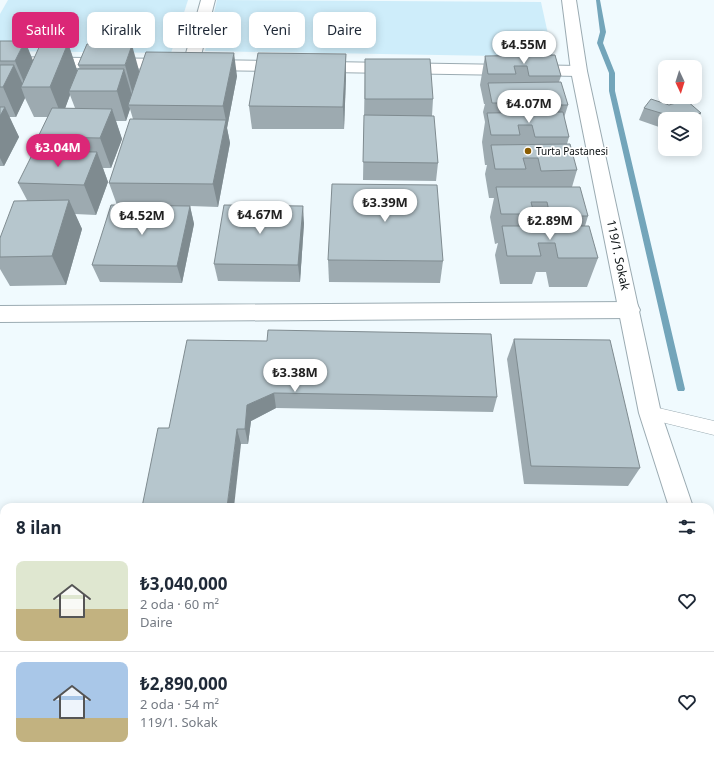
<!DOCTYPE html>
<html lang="tr">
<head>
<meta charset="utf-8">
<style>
	body { margin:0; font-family:"Noto Sans",sans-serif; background:#f2f2f3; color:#1f2937; height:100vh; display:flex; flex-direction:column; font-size:15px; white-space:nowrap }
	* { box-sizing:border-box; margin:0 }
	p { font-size:13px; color:#747a83 }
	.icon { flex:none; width:22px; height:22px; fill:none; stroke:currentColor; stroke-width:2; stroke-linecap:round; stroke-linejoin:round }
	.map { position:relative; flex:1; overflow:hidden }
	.panel { position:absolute; left:0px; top:503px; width:714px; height:256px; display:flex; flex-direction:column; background:#fff; border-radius:12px 12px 0 0; box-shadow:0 2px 10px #0003 }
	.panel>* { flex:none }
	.top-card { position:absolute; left:12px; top:12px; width:400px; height:36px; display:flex; gap:8px }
	.needle { width:26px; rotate:176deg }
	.buttons { position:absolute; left:658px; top:60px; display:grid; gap:8px }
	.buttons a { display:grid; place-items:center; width:44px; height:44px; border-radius:8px; background:#fff; box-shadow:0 2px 10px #0003; font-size:20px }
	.price { position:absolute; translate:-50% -34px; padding:0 9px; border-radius:14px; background:#fff; color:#222; font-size:13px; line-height:26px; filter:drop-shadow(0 1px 2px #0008) }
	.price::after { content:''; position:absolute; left:50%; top:24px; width:12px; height:9px; margin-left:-6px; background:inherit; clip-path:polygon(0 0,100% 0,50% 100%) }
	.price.selected { background:#db2777; color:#fff }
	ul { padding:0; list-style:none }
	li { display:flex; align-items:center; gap:12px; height:100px; padding:0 16px }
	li+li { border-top:1px solid #e0e1e3 }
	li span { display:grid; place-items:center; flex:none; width:112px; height:80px; border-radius:8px; color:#555 }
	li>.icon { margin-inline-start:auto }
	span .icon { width:48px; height:48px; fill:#fffc; stroke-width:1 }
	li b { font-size:17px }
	h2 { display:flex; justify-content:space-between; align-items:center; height:48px; padding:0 16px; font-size:17px }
	.chip { padding:0 14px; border-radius:8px; background:#fff; box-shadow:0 2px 10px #0003; font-size:14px; line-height:36px }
	.chip.selected { background:#db2777; color:#fff }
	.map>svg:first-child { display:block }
	.green { fill:#ceedfa }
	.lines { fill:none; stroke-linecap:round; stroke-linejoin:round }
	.stream { fill:#73a5ba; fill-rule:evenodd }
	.service-casing { stroke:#9babb2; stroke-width:1 }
	.minor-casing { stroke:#9babb2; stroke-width:2 }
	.tertiary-casing { stroke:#9babb2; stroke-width:2 }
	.service { fill:#fff; fill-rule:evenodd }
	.minor { fill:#fff; fill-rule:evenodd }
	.tertiary { fill:#fff; fill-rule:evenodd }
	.wall { fill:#9daab0; fill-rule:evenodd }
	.shaded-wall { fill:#7f8b90 }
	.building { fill:#b6c6cd; stroke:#7f8b90 }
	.poi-dot { fill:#8b5d02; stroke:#fff; stroke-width:1.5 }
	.labels { text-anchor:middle; stroke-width:3.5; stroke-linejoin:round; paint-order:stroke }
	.far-poi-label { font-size:10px; fill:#0a1012; stroke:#fff; text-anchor:start }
	.street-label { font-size:12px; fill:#0a1012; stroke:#fff }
</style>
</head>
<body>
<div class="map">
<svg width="714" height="759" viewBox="0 0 714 759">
	<rect width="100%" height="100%" fill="#f0fafe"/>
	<!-- green -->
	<g class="green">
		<polygon points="8,0 188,0 171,53 0,51 0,14"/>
		<polygon points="217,0 541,2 553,57 205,51"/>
	</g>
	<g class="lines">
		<!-- stream -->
		<polygon class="stream" points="596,0 600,0 606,32 603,43 615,73 615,91 685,389 684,391 678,391 677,389 609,91 609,73 597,43 600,32"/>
		<defs>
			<polygon id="service" points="650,406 714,421 714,435 645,418 642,413 645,408"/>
			<g id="minor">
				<polygon points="201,0 215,0 199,63 205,60 579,66 584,68 587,71 584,74 579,76 205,70 200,68 198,65 191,69 186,67 183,64"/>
				<polygon points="0,57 173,59 178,61 181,64 178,67 173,69 0,67"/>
				<polygon points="630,302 637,304 640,310 637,316 630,318 0,322 0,306"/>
			</g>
			<g id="tertiary">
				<polygon points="562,0 576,0 587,71 661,413 693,507 669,507 639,413 571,71"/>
				<polygon points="710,610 714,612 714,654 710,652"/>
			</g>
		</defs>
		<!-- service casing -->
		<use href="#service" class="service-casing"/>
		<!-- minor casing -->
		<use href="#minor" class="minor-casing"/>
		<!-- tertiary casing -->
		<use href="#tertiary" class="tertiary-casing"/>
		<!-- service -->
		<use href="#service" class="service"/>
		<!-- minor -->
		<use href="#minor" class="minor"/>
		<!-- tertiary -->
		<use href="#tertiary" class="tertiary"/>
	</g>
	<!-- wall -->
	<g class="wall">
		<path d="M0,41L33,60L68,43L77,70L80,69L78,65L87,44L139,72L237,76L227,128L230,143L218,207L190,206L194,224L182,283L100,282L92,265L117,205L109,183L133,119L130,109L126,121H116L122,139L111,168H103L108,182L96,215L75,214L82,229L66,285L10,286L0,269V238L27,200L18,183L44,151L38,137L48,117H34L25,98L16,117H9L19,137L4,166H0ZM70,95L75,108H65Z"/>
		<polygon points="346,54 346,77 344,129 252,129 249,106"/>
		<polygon points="555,55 561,76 559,82 568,105 564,118 569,137 567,144 577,170 572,187 588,216 585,226 598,258 587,287 549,287 546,272 536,272 532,284 500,284 495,255 498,243 495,244 490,217 494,198 489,198 485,174 487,165 485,165 482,142 485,122 483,112 485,104 484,104 480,85 485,56"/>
		<polygon points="365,59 433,99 432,116 438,163 436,181 363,180"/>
		<polygon points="669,105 701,113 695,125 695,119 665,119 665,133 661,133 659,127 639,120 644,108"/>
		<polygon points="304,223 300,282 218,281 214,264"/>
		<polygon points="328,260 443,261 440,283 329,282"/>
		<polygon points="514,339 640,468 628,486 524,484 507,359"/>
		<polygon points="267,341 497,397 493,412 276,408 251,421 248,444 241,444 169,428"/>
		<polygon points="0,527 4,527 4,606 0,605"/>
		<rect x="0" y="683" width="4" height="31"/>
		<polygon points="0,719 4,719 4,752 0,753"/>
	</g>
	<!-- shaded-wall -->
	<g class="shaded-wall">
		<polygon points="25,41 37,70 26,87 15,61"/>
		<polygon points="68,43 78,73 69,91 70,95 62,117 50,87"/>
		<polygon points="132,45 140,74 133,95 125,65"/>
		<polygon points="234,53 237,76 227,128 230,143 218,207 213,184 226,121 223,106"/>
		<polygon points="346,54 346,77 344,129 343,107"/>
		<polygon points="14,65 24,87 21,87 25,98 16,117 3,87"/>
		<polygon points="124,69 133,99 128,105 130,109 126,121 117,91"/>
		<polygon points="5,107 19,137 4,166 0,158 0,116"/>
		<polygon points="112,109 122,139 111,168 100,138"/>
		<polygon points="701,113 695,125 695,119 685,119 685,118"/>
		<polygon points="97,152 108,182 96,215 84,185"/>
		<polygon points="69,200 82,229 66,285 52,256"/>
		<polygon points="190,206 194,224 182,283 177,266"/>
		<polygon points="303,206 304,223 300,282 298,265"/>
		<polygon points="274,393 276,408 251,421 248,444 245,429 247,405"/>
		<polygon points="237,429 241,444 234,507 227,507"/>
		<rect x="244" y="755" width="6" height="4"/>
	</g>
	<!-- building -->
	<g class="building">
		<polygon points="0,41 25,41 15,61 0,61"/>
		<polygon points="41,43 68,43 50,87 21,87"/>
		<polygon points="87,44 132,45 125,65 78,65"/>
		<polygon points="146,52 234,53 223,106 128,105"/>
		<polygon points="258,53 346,54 343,107 249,106"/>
		<polygon points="555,55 561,76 529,76 527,66 514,66 516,74 488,74 485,56"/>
		<polygon points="365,59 430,59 433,99 365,99"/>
		<polygon points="0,65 14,65 3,87 0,87"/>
		<polygon points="78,69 124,69 117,91 69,91"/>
		<polygon points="561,82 568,105 535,105 532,94 519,94 521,103 492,103 488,83"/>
		<polygon points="651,99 669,105 686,100 701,113 685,118 686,119 666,119 664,114 644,108"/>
		<polygon points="0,107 5,107 0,116"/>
		<polygon points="52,108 112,109 100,138 38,137"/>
		<polygon points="563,112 569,137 535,137 532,125 518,125 520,135 491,135 487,113"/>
		<polygon points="364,115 434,116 438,163 363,162"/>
		<polygon points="130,119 226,120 213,184 109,183"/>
		<polygon points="570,144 577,170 541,171 538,158 523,158 526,169 495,169 491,145"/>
		<polygon points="34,151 97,152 84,185 18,183"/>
		<polygon points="332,184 437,185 443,261 328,260"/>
		<polygon points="496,187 580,187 588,216 550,216 547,202 531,202 534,214 501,214"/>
		<polygon points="69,200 52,256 0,257 0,238 14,201"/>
		<polygon points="111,205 190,206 177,266 92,265"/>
		<polygon points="224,205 303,206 298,265 214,264"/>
		<polygon points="502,226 589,226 598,258 558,258 555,243 538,243 541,256 507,256"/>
		<polygon points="268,330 491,334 497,397 274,393 247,405 245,429 237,429 227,507 142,507 158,428 169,428 187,340 267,341"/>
		<polygon points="514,339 610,340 640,468 531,466"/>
		<rect x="0" y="527" width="4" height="70"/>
		<rect x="0" y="683" width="4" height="26"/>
		<rect x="0" y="719" width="4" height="30"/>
		<polygon points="87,755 105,755 104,759 86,759"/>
		<polygon points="105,755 244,755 244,759 104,759"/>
	</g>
	<!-- markers -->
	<circle class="poi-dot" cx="528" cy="151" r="4"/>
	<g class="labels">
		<!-- far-poi labels -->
		<g class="far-poi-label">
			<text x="536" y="155">Turta Pastanesi</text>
		</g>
		<!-- street labels -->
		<g class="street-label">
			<text transform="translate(618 255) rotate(78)" y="4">119/1. Sokak</text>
		</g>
	</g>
</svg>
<div class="buttons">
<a><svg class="needle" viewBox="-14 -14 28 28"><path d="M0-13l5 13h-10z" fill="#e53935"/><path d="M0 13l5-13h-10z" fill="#747a83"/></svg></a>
<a><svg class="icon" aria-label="layers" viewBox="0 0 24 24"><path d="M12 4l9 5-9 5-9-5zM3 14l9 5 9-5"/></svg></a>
</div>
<b class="price" style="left:524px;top:65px">₺4.55M</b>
<b class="price" style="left:529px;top:124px">₺4.07M</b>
<b class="price selected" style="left:58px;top:168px">₺3.04M</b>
<b class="price" style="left:385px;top:223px">₺3.39M</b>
<b class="price" style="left:260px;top:235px">₺4.67M</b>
<b class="price" style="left:142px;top:236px">₺4.52M</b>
<b class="price" style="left:550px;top:241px">₺2.89M</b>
<b class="price" style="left:295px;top:393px">₺3.38M</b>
<div class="top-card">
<a class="chip selected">Satılık</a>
<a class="chip">Kiralık</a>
<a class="chip">Filtreler</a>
<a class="chip">Yeni</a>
<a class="chip">Daire</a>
</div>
<section class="panel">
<h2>8 ilan<svg class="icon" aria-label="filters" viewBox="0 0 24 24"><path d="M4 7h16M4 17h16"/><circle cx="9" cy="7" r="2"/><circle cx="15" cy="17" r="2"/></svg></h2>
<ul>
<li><span style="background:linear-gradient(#dfe7d0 60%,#c2b280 0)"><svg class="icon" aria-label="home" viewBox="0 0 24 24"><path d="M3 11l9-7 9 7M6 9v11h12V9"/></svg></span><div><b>₺3,040,000</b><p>2 oda · 60 m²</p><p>Daire</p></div><svg class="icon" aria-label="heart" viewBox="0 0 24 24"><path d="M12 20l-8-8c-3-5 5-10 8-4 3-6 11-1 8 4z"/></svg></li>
<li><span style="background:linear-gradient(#a9c7e8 70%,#c2b280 0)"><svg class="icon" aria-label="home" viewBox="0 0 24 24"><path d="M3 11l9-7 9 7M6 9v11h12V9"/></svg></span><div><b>₺2,890,000</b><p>2 oda · 54 m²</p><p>119/1. Sokak</p></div><svg class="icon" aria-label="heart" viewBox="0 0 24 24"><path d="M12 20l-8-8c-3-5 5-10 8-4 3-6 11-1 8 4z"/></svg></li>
</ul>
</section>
</div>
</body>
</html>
